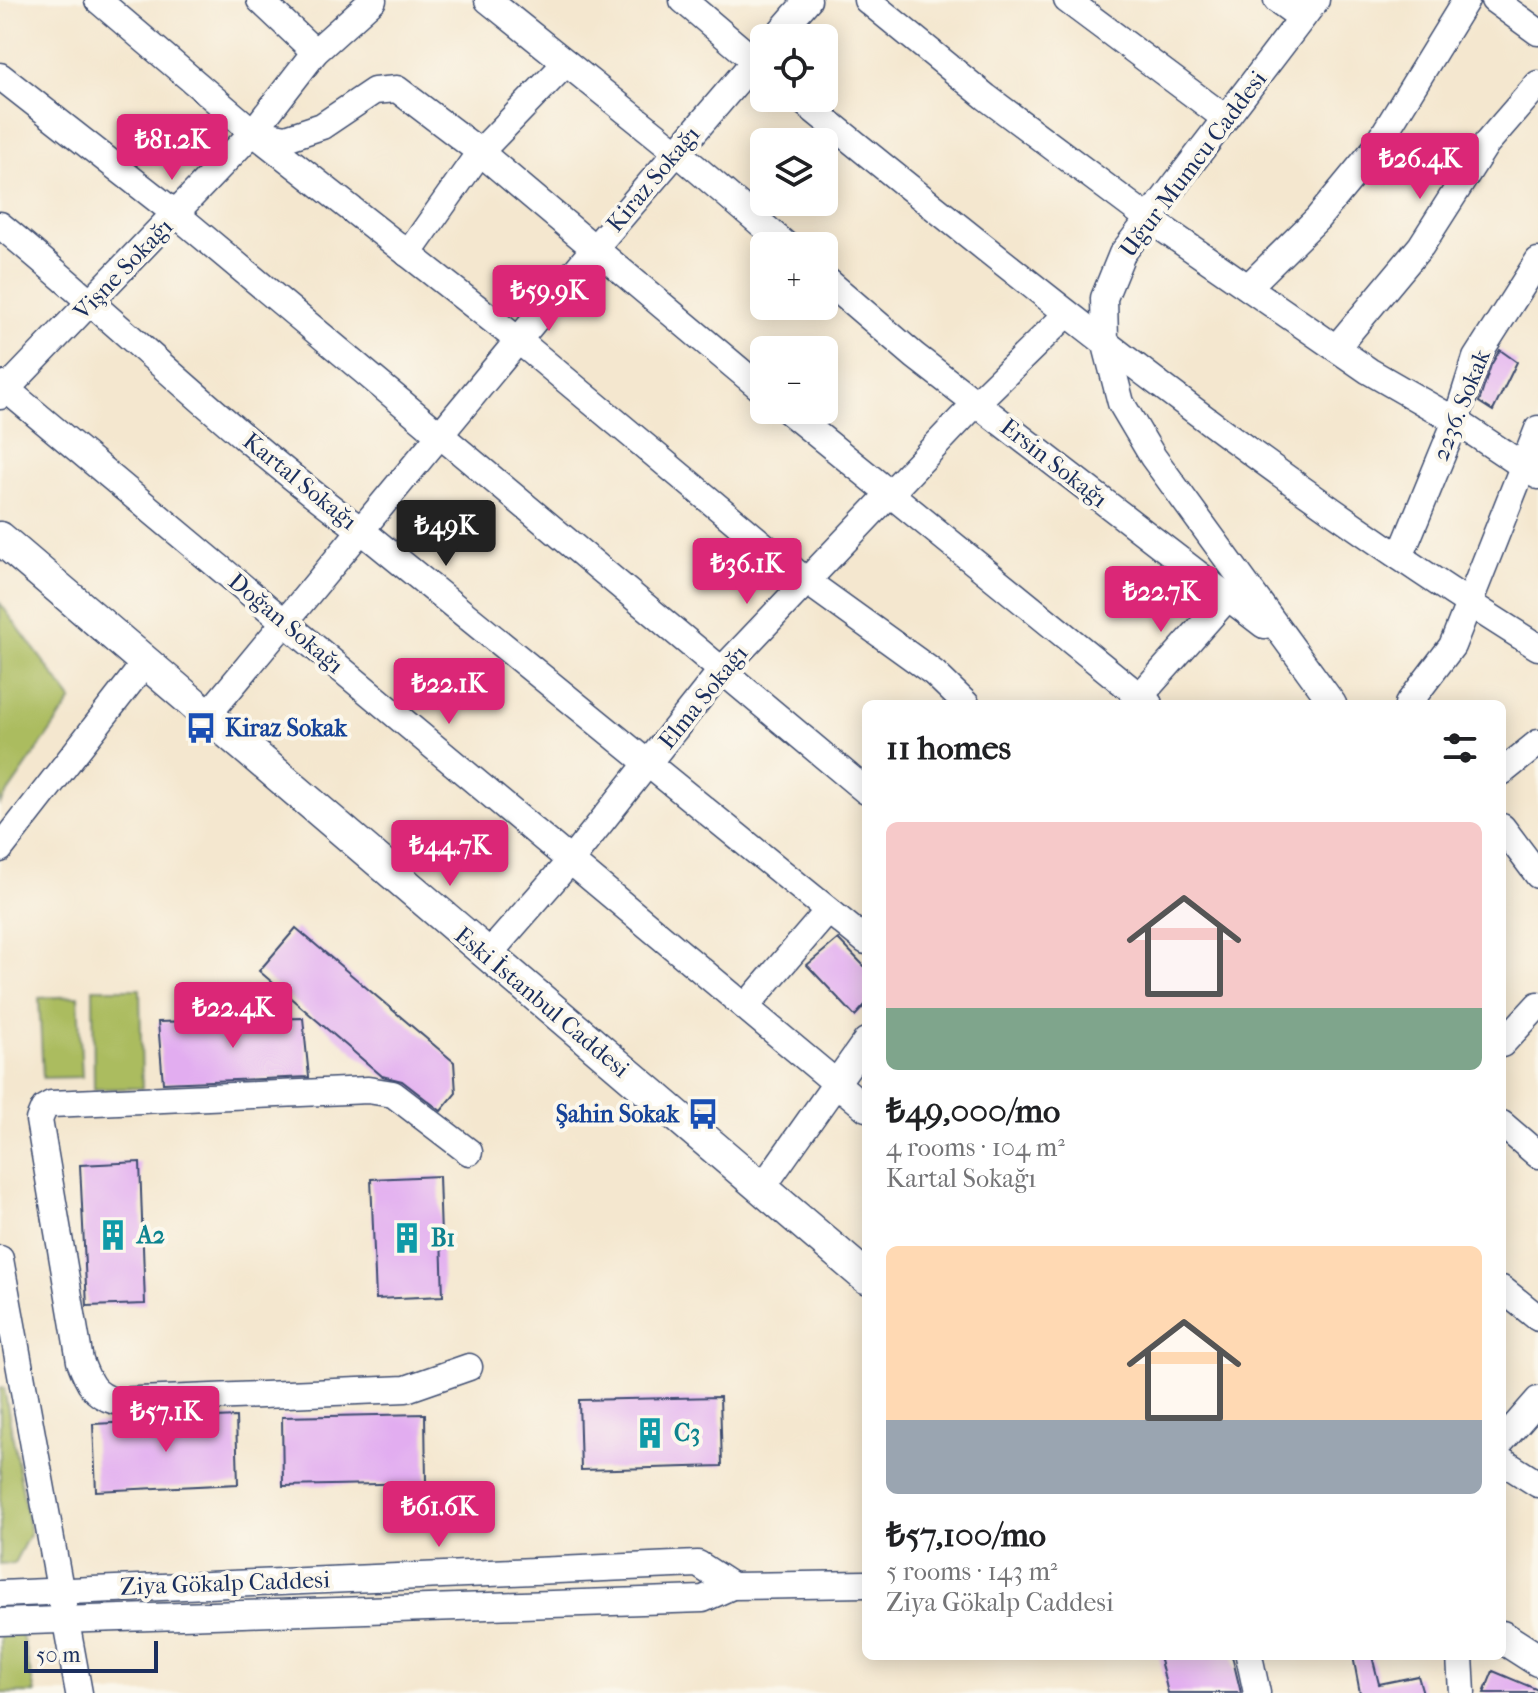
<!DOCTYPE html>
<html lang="en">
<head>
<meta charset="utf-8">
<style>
	body { margin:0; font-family:"IM FELL French Canon",serif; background:#f2f2f2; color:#202124; height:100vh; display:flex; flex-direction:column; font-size:30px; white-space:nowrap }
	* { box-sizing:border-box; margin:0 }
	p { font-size:26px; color:#757577 }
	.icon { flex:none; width:44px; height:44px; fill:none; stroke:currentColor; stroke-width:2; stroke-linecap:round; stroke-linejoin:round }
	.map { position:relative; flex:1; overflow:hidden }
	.panel { position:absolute; left:862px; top:700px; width:644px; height:960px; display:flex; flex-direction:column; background:#fff; border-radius:12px; box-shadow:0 4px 20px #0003 }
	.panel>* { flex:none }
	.controls { position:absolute; left:750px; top:24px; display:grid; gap:16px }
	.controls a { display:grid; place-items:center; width:88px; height:88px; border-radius:12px; background:#fff; box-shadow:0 4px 20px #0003; font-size:40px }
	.scale { position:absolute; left:24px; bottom:20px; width:134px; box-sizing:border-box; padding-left:8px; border:4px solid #1b2f5e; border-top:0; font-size:22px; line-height:28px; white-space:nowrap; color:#1b2f5e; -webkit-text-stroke:6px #fbf7ec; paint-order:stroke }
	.price { position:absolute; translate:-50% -68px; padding:0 18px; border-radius:8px; background:#db2777; color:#fff; font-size:26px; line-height:52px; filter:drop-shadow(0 2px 4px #0008) }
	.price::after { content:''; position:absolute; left:50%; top:48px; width:24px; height:18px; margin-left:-12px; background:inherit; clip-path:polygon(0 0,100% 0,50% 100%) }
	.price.current { background:#222; color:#fff }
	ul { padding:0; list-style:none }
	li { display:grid; align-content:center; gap:16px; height:424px; padding:0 24px }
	li span { display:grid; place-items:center; height:248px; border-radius:12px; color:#555 }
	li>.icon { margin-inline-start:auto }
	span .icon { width:144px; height:144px; fill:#fffc; stroke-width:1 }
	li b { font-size:34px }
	h2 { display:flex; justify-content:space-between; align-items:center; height:96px; padding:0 24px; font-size:34px }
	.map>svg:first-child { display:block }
	.green { fill:#abbc5f; stroke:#63765e; stroke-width:2 }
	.building { fill:#e2adf0 }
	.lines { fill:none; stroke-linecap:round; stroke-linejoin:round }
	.minor-casing { stroke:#3c4b6f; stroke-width:29 }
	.major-casing { stroke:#3c4b6f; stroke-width:35 }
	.minor { stroke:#fff; stroke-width:26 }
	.major { stroke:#fff; stroke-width:32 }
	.labels { text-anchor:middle; stroke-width:8; stroke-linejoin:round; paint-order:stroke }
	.street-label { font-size:24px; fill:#1b2f5e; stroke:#fbf7ec }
	.transit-label { font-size:24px; font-weight:bold; fill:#164399; stroke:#fbf7ec; text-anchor:start }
	.culture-label { font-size:24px; font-weight:bold; fill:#0d838f; stroke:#fbf7ec; text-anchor:start }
</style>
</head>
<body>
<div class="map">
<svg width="1538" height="1693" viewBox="0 0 1538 1693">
	<rect width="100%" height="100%" fill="#fbf7ec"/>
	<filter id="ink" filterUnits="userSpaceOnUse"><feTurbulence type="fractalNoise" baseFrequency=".0125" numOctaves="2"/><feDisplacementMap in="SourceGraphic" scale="16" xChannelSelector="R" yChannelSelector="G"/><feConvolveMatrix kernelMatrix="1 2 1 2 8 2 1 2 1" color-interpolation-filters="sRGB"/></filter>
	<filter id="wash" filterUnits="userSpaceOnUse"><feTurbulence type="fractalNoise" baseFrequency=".006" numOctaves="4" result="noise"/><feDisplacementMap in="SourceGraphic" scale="32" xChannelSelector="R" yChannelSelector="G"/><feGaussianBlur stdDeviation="1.8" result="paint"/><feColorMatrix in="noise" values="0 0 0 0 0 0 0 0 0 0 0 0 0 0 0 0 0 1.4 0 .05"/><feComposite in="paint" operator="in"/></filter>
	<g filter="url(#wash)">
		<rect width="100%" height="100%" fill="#f4e7cf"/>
		<!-- green -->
		<g class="green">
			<polygon points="0,603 72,700 0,804"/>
			<polygon points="93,989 140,989 142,1088 94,1089"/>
			<polygon points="78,996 82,1077 43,1078 39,998"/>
			<polygon points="0,1388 4,1388 30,1533 14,1563 0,1565"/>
			<polygon points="0,1630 21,1631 35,1693 0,1693"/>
		</g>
		<g id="blocks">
			<!-- building -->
			<g class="building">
				<polygon points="1500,350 1517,362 1493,411 1479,402 1491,365"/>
				<polygon points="296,928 454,1062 456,1093 441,1111 402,1081 382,1076 259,971"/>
				<polygon points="838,939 866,968 866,1004 855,1016 807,965"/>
				<polygon points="303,1018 309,1077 163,1083 158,1022"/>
				<polygon points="140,1162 145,1304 87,1306 80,1165"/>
				<polygon points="439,1176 443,1296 376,1299 371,1179"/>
				<polygon points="720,1397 722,1466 581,1470 579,1400"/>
				<polygon points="425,1414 426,1483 283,1486 282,1417"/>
				<polygon points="236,1417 238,1484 96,1491 93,1424"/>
				<polygon points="1159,1656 1232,1656 1241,1693 1168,1693"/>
				<polygon points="1353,1656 1372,1656 1379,1684 1418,1676 1423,1693 1360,1693"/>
				<polygon points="1493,1671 1538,1690 1538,1693 1484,1693"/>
			</g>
		</g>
	</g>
	<g filter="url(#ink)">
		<use href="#blocks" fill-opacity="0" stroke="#3c4b6f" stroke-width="2"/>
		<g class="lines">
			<defs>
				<g id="minor">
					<polyline points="98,0 253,132 518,340 805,580 934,673 966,704"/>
					<polyline points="260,0 315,52"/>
					<polyline points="488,0 676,151 787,246"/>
					<polyline points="683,0 764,69"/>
					<polyline points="867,0 986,97 1149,219 1369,371 1456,421 1538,476"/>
					<polyline points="1067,0 1225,118"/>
					<polyline points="1277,0 1302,18"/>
					<polyline points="1316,0 1122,254 1104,298 1105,341 1121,403 1153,457 1333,704"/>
					<polyline points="1494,0 1538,32"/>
					<polyline points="775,38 808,0"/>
					<polyline points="0,76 176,214 866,791"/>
					<path d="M799,98C1037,292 1277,485 1538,647"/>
					<polyline points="253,132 286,138 322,126 374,91 397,89 480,152 764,391"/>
					<path d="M0,225C122,325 234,437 361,530L866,941"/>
					<polyline points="408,254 480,152 566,63"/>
					<polyline points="824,278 915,356 1264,625"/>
					<polyline points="1248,287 1317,219 1374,150 1466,0"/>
					<polyline points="1336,348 1421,246 1486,144 1538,84"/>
					<polyline points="0,384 866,1108"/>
					<polyline points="0,396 253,132 315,52 373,0"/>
					<polyline points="787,410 1149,704"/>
					<polyline points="1400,557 1456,421 1476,358 1538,261"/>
					<polyline points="1133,704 1228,597"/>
					<polyline points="1408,704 1452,646 1538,429"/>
					<polyline points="207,716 593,250 764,50"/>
					<polyline points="1502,772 1538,743"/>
					<polyline points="1502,827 1538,875"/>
					<polyline points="0,849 145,663"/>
					<polyline points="487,956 571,860 721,671 976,403 1067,314"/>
					<polyline points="747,1005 828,911"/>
					<polyline points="1502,1044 1538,1005"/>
					<polyline points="1502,1124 1538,1155"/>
					<polyline points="762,1188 866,1041"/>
					<polyline points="0,1259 79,1693"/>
					<polyline points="1502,1289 1538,1318"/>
					<path d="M469,1367L406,1389L115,1401C93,1395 88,1382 80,1361L39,1120L44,1108L51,1104L368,1090L393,1094L469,1152"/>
					<polyline points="1502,1441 1538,1400"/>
					<polyline points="1502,1461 1538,1484"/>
					<polyline points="0,1594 698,1564 732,1586"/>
					<polyline points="0,1622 703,1599 732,1586 866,1584"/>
					<polyline points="1249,1656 1257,1693"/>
					<polyline points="1460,1656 1462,1693"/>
				</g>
				<g id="major">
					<polyline points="0,538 866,1277"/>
					<polyline points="1502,1637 1538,1660"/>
				</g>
			</defs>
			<!-- minor casing -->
			<use href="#minor" class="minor-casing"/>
			<!-- major casing -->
			<use href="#major" class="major-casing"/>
			<!-- minor -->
			<use href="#minor" class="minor"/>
			<!-- major -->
			<use href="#major" class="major"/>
		</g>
	</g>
	<!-- icons -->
	<defs>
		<symbol id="bus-bare" viewBox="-9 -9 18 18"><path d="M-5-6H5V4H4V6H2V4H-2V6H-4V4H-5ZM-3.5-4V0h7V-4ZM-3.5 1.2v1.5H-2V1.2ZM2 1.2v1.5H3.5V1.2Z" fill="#1a4fb4" stroke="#fbf7ec" stroke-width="2.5" paint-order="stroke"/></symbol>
		<symbol id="building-bare" viewBox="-9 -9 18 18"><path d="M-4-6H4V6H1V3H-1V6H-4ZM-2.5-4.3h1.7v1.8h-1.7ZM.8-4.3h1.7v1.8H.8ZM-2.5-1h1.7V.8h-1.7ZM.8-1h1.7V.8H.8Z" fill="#0f9aa8" stroke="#fbf7ec" stroke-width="2.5" paint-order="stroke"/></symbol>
	</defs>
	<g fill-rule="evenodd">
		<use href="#bus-bare" x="179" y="706" width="44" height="44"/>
		<use href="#bus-bare" x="681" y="1092" width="44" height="44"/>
		<use href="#building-bare" x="91" y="1213" width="44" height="44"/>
		<use href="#building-bare" x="385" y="1216" width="44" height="44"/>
		<use href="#building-bare" x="628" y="1411" width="44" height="44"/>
	</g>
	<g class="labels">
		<!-- street labels -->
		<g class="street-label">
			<text transform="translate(1193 164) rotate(-53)" y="8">Uğur Mumcu Caddesi</text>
			<text transform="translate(653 179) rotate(-50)" y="8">Kiraz Sokağı</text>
			<text transform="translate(123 269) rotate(-46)" y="8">Vişne Sokağı</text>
			<text transform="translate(1461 405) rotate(-68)" y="8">2236. Sokak</text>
			<text transform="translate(1054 463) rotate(38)" y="8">Ersin Sokağı</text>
			<text transform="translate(300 481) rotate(39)" y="8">Kartal Sokağı</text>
			<text transform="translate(286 623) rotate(40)" y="8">Doğan Sokağı</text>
			<text transform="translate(703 697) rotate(-51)" y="8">Elma Sokağı</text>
			<text transform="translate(542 1002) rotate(40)" y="8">Eski İstanbul Caddesi</text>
			<text transform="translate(225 1583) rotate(-2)" y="8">Ziya Gökalp Caddesi</text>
		</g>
		<!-- transit labels -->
		<g class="transit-label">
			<text x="225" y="736">Kiraz Sokak</text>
			<text x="679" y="1122" text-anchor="end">Şahin Sokak</text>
		</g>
		<!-- culture labels -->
		<g class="culture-label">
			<text x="137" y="1243">A2</text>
			<text x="431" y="1246">B1</text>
			<text x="674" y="1441">C3</text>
		</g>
	</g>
</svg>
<div class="controls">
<a><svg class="icon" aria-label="locate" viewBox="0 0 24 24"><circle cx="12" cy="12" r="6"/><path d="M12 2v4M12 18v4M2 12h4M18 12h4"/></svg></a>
<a><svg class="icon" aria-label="layers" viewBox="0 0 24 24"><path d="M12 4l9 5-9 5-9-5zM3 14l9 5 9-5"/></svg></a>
<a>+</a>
<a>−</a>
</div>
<div class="scale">50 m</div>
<b class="price" style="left:172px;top:182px">₺81.2K</b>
<b class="price" style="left:1420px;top:201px">₺26.4K</b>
<b class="price" style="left:549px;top:333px">₺59.9K</b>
<b class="price current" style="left:446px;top:568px">₺49K</b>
<b class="price" style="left:747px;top:606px">₺36.1K</b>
<b class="price" style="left:1161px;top:634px">₺22.7K</b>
<b class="price" style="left:449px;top:726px">₺22.1K</b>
<b class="price" style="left:450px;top:888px">₺44.7K</b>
<b class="price" style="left:233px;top:1050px">₺22.4K</b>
<b class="price" style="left:166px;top:1454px">₺57.1K</b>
<b class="price" style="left:439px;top:1549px">₺61.6K</b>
<section class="panel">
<h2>11 homes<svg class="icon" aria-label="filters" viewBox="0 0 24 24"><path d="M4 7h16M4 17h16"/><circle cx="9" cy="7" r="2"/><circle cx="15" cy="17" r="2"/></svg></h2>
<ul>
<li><span style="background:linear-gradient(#f6c9c9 75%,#7fa58c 0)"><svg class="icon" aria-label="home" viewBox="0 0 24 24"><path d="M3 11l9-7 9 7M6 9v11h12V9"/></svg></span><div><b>₺49,000/mo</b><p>4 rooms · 104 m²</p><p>Kartal Sokağı</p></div></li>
<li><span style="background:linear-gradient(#ffd9b3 70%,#9aa5b1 0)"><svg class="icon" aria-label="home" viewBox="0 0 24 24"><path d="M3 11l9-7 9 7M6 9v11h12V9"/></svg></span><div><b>₺57,100/mo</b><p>5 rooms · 143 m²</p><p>Ziya Gökalp Caddesi</p></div></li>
</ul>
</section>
</div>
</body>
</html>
